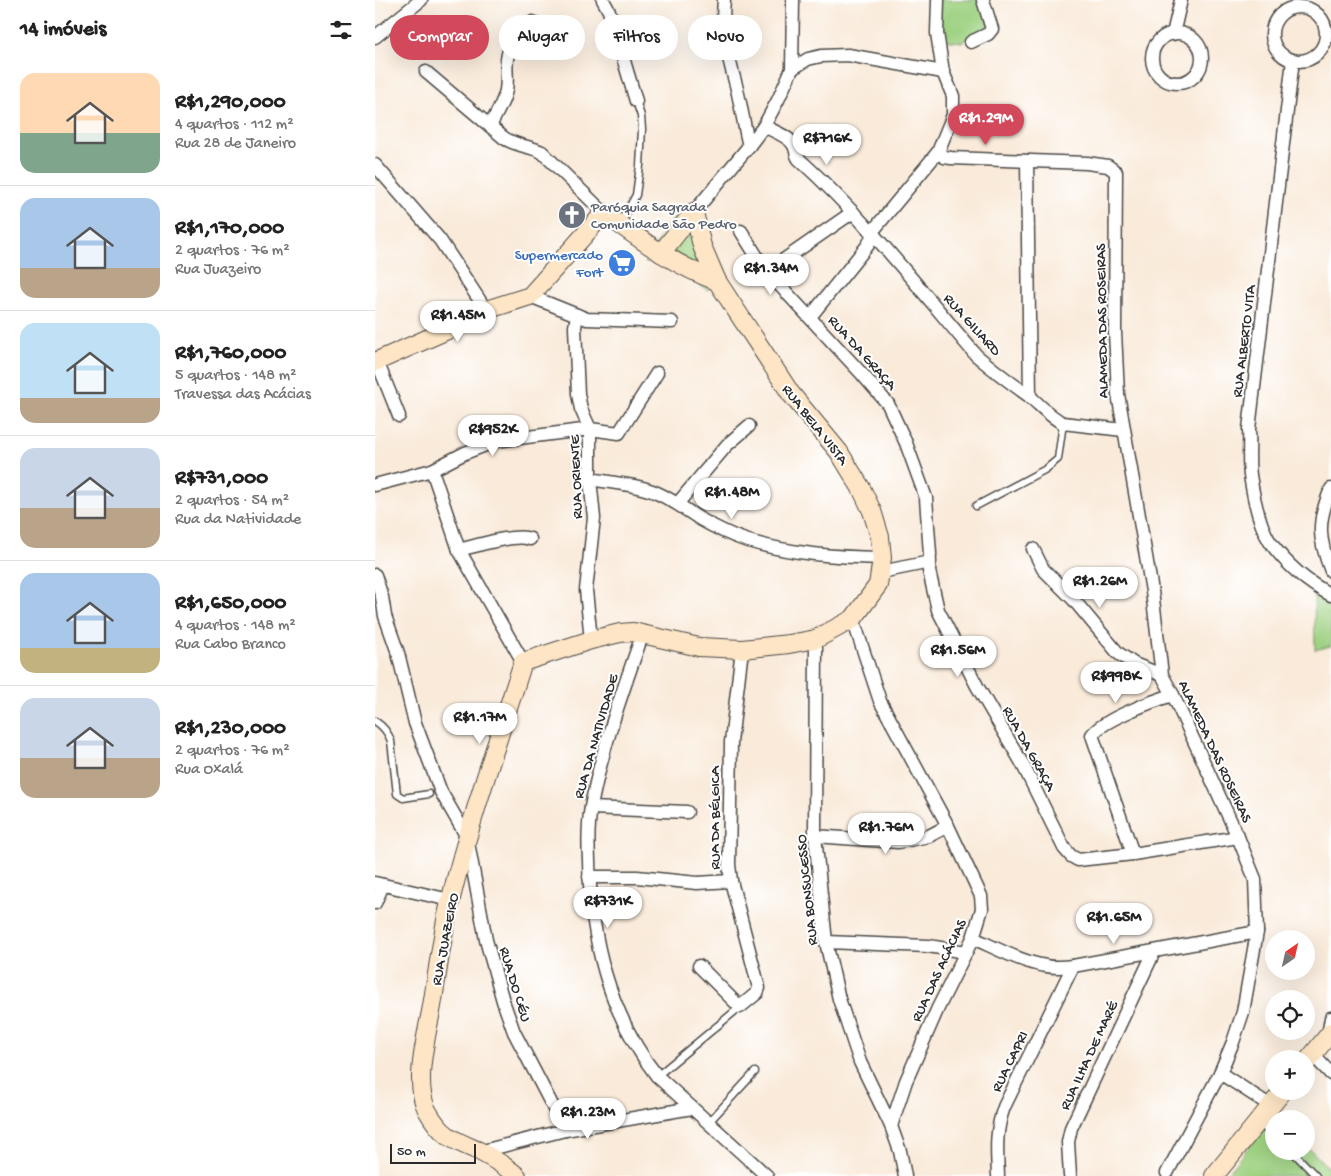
<!DOCTYPE html>
<html lang="pt">
<head>
<meta charset="utf-8">
<style>
	body { margin:0; font-family:"Gochi Hand",sans-serif; background:#f6f6f6; color:#222; height:100vh; display:flex; flex-direction:column; font-size:19px; white-space:nowrap }
	* { box-sizing:border-box; margin:0 }
	p { font-size:16px; color:#767676 }
	.icon { flex:none; width:28px; height:28px; fill:none; stroke:currentColor; stroke-width:2; stroke-linecap:round; stroke-linejoin:round }
	.map { position:relative; flex:1; overflow:hidden }
	.side { display:flex; flex-direction:column; background:#fff; width:375px }
	.side>* { flex:none }
	.banner { position:absolute; left:15px; top:15px; width:475px; height:45px; display:flex; gap:10px }
	.needle { width:32px; rotate:34deg }
	.fabs { position:absolute; left:890px; top:930px; display:grid; gap:10px }
	.fabs a { display:grid; place-items:center; width:50px; height:50px; border-radius:50%; background:#fff; box-shadow:0 5px 20px #0002; font-size:25px }
	.scale { position:absolute; left:15px; bottom:12px; width:86px; box-sizing:border-box; padding-left:5px; border:2px solid #2b2b2b; border-top:0; font-size:14px; line-height:18px; white-space:nowrap; color:#2b2b2b; -webkit-text-stroke:4px #fff; paint-order:stroke }
	.price { position:absolute; translate:-50% -42px; padding:0 11px; border-radius:18px; background:#fff; color:#222; font-size:16px; line-height:32px; filter:drop-shadow(0 1px 2px #0008) }
	.price::after { content:''; position:absolute; left:50%; top:30px; width:15px; height:11px; margin-left:-8px; background:inherit; clip-path:polygon(0 0,100% 0,50% 100%) }
	.price.current { background:#d1495b; color:#fff }
	ul { padding:0; list-style:none }
	li { display:flex; align-items:center; gap:15px; height:125px; padding:0 20px }
	li+li { border-top:1px solid #e0e0e0 }
	li span { display:grid; place-items:center; flex:none; width:140px; height:100px; border-radius:15px; color:#555 }
	li>.icon { margin-inline-start:auto }
	span .icon { width:60px; height:60px; fill:#fffc; stroke-width:1 }
	li b { font-size:21px }
	h2 { display:flex; justify-content:space-between; align-items:center; height:60px; padding:0 20px; font-size:21px }
	.tag { padding:0 18px; border-radius:22px; background:#fff; box-shadow:0 5px 20px #0002; font-size:18px; line-height:45px }
	.tag.current { background:#d1495b; color:#fff }
	main { display:flex; flex:1; min-height:0 }
	.map>svg:first-child { display:block }
	.green { fill:#9fd282; stroke:#657e56 }
	.lines { fill:none; stroke-linecap:round; stroke-linejoin:round }
	.lane-casing { stroke:#4a4845; stroke-width:9 }
	.street-casing { stroke:#4a4845; stroke-width:15 }
	.secondary-casing { stroke:#4a4845; stroke-width:20 }
	.lane { stroke:#fff; stroke-width:6 }
	.street { stroke:#fff; stroke-width:12 }
	.secondary { stroke:#fde5c5; stroke-width:18 }
	.labels { text-anchor:middle; stroke-width:4; stroke-linejoin:round; paint-order:stroke }
	.worship-label { font-size:15px; fill:#5b616d; stroke:#fff; text-anchor:start }
	.shop-label { font-size:15px; fill:#366cbe; stroke:#fff; text-anchor:end }
	.street-label { font-size:15px; fill:#2b2b2b; stroke:#fff }
</style>
</head>
<body>
<main>
<section class="side">
<h2>14 imóveis<svg class="icon" aria-label="filters" viewBox="0 0 24 24"><path d="M4 7h16M4 17h16"/><circle cx="9" cy="7" r="2"/><circle cx="15" cy="17" r="2"/></svg></h2>
<ul>
<li><span style="background:linear-gradient(#ffd9b3 60%,#7fa58c 0)"><svg class="icon" aria-label="home" viewBox="0 0 24 24"><path d="M3 11l9-7 9 7M6 9v11h12V9"/></svg></span><div><b>R$1,290,000</b><p>4 quartos · 112 m²</p><p>Rua 28 de Janeiro</p></div></li>
<li><span style="background:linear-gradient(#a9c7e8 70%,#b9a48a 0)"><svg class="icon" aria-label="home" viewBox="0 0 24 24"><path d="M3 11l9-7 9 7M6 9v11h12V9"/></svg></span><div><b>R$1,170,000</b><p>2 quartos · 76 m²</p><p>Rua Juazeiro</p></div></li>
<li><span style="background:linear-gradient(#bfe0f5 75%,#b9a48a 0)"><svg class="icon" aria-label="home" viewBox="0 0 24 24"><path d="M3 11l9-7 9 7M6 9v11h12V9"/></svg></span><div><b>R$1,760,000</b><p>5 quartos · 148 m²</p><p>Travessa das Acácias</p></div></li>
<li><span style="background:linear-gradient(#c9d6e8 60%,#b9a48a 0)"><svg class="icon" aria-label="home" viewBox="0 0 24 24"><path d="M3 11l9-7 9 7M6 9v11h12V9"/></svg></span><div><b>R$731,000</b><p>2 quartos · 54 m²</p><p>Rua da Natividade</p></div></li>
<li><span style="background:linear-gradient(#a9c7e8 75%,#c2b280 0)"><svg class="icon" aria-label="home" viewBox="0 0 24 24"><path d="M3 11l9-7 9 7M6 9v11h12V9"/></svg></span><div><b>R$1,650,000</b><p>4 quartos · 148 m²</p><p>Rua Cabo Branco</p></div></li>
<li><span style="background:linear-gradient(#c9d6e8 60%,#b9a48a 0)"><svg class="icon" aria-label="home" viewBox="0 0 24 24"><path d="M3 11l9-7 9 7M6 9v11h12V9"/></svg></span><div><b>R$1,230,000</b><p>2 quartos · 76 m²</p><p>Rua Oxalá</p></div></li>
</ul>
</section>
<div class="map">
<svg width="956" height="1176" viewBox="0 0 956 1176">
	<rect width="100%" height="100%" fill="#fff"/>
	<filter id="ink" filterUnits="userSpaceOnUse"><feTurbulence type="fractalNoise" baseFrequency=".02" numOctaves="2"/><feDisplacementMap in="SourceGraphic" scale="10" xChannelSelector="R" yChannelSelector="G"/><feConvolveMatrix kernelMatrix="1 2 1 2 8 2 1 2 1" color-interpolation-filters="sRGB"/></filter>
	<filter id="wash" filterUnits="userSpaceOnUse"><feTurbulence type="fractalNoise" baseFrequency=".0096" numOctaves="4" result="noise"/><feDisplacementMap in="SourceGraphic" scale="20" xChannelSelector="R" yChannelSelector="G"/><feGaussianBlur stdDeviation="1.12" result="paint"/><feColorMatrix in="noise" values="0 0 0 0 0 0 0 0 0 0 0 0 0 0 0 0 0 1.4 0 .05"/><feComposite in="paint" operator="in"/></filter>
	<g filter="url(#wash)">
		<rect width="100%" height="100%" fill="#f9ead9"/>
		<!-- green -->
		<g class="green">
			<polygon points="563,0 608,0 614,29 587,42 565,40"/>
			<polygon points="314,211 340,277 333,290 272,257 299,217"/>
			<polygon points="939,596 956,603 956,646 940,650"/>
			<polygon points="901,1114 905,1119 899,1119 899,1151 931,1151 931,1145 956,1171 956,1176 850,1176"/>
		</g>
	</g>
	<g filter="url(#ink)">
		<g class="lines">
			<defs>
				<g id="lane">
					<polyline points="245,224 261,195 265,166 267,129 266,116 261,101"/>
					<polyline points="601,506 671,469 683,459 688,423"/>
					<path d="M0,721C8,726 13,732 16,741L22,794L28,798L54,794"/>
					<polyline points="282,1076 365,1007"/>
					<polyline points="334,1122 380,1072"/>
					<polyline points="917,1151 941,1176"/>
				</g>
				<g id="street">
					<polyline points="228,0 234,11 261,101"/>
					<path d="M349,0C346,29 353,57 361,85C366,105 369,126 374,146"/>
					<circle cx="924" cy="34" r="27"/>
					<circle cx="802" cy="58" r="25"/>
					<polyline points="798,34 806,0"/>
					<polyline points="0,37 46,0"/>
					<polyline points="596,42 613,34 617,29 608,0"/>
					<path d="M918,60L874,429C875,444 873,460 875,475C878,495 884,525 895,542C911,564 933,583 956,595"/>
					<polyline points="417,69 433,59 446,56 473,55 568,72"/>
					<path d="M51,72L129,138C141,146 154,146 167,152L229,213"/>
					<path d="M115,126C120,116 127,105 130,94C134,82 130,71 132,59C134,43 146,30 158,22"/>
					<path d="M389,126C398,131 413,136 418,144C422,149 420,156 425,160C490,219 544,288 601,355C618,370 636,383 654,396C665,405 675,417 688,423L748,430"/>
					<polyline points="563,152 569,157 576,158 712,163 733,166 741,172 740,332 743,394 777,591 787,675 798,695 863,837 880,879 882,932 868,1012 858,1042 845,1073 792,1173"/>
					<polyline points="652,161 655,397"/>
					<polyline points="0,165 65,240 111,310"/>
					<polyline points="319,212 374,146 389,126 403,100 417,69 418,0"/>
					<polyline points="478,212 400,266 397,273 397,277 487,374 513,404 531,443 551,498 555,554 554,571 563,610 602,686 647,763 689,848 696,856 703,860 758,854 863,837"/>
					<polyline points="366,231 389,268 397,273"/>
					<polyline points="155,296 212,319 297,322"/>
					<polyline points="202,315 200,327 203,394 206,409 215,429 215,479 219,518 211,590 216,640"/>
					<polyline points="435,317 493,245 496,239 497,232 563,152 578,115 578,96 568,72 562,33 563,0"/>
					<polyline points="2,361 24,416"/>
					<polyline points="57,470 84,550 148,662"/>
					<path d="M215,479C237,483 261,484 282,493C298,500 311,510 325,519C339,527 355,535 370,540C414,554 461,557 507,558"/>
					<polyline points="0,485 57,470 90,453 121,441 215,429 244,433 282,373"/>
					<path d="M956,489C942,522 943,538 956,571"/>
					<polyline points="303,503 352,445 374,426"/>
					<polyline points="658,549 668,569 698,599 743,653 759,664 787,675"/>
					<path d="M84,550C100,546 141,533 155,539"/>
					<polyline points="506,572 555,562"/>
					<polyline points="0,575 7,597 10,616 23,653 40,723 66,792 92,837 111,940 128,1001 139,1032 190,1130"/>
					<polyline points="478,619 505,701 573,826 606,896 607,909 598,938 563,1008 531,1081 516,1126"/>
					<path d="M268,633C248,690 227,748 216,807C213,824 213,843 214,860C215,937 234,1015 282,1076L392,1176"/>
					<polyline points="441,639 440,836 451,942 464,999 485,1062 516,1126 525,1151 530,1176"/>
					<polyline points="216,808 312,812"/>
					<polyline points="440,836 523,842 554,836 573,826"/>
					<path d="M758,854L717,735C727,720 780,700 798,695"/>
					<polyline points="214,877 262,877 322,883 356,881"/>
					<polyline points="0,883 75,900"/>
					<polyline points="0,903 8,885"/>
					<path d="M598,938C619,947 648,963 671,966C680,968 689,967 698,966L882,932"/>
					<polyline points="451,942 553,946 591,952"/>
					<polyline points="324,966 365,1007 382,993 384,988 356,881 354,865 356,742 367,649"/>
					<polyline points="953,1035 956,1018"/>
					<polyline points="938,1055 956,1074"/>
					<polyline points="845,1073 896,1106"/>
					<polyline points="886,1119 895,1129"/>
					<polyline points="104,1152 190,1130 317,1108"/>
					<path d="M623,1176C622,1150 620,1132 629,1107L698,966"/>
					<polyline points="695,1176 693,1142 696,1128 779,952"/>
				</g>
				<g id="secondary">
					<polyline points="286,253 319,212"/>
					<path d="M0,362L79,327L111,310L155,296L229,213C265,239 300,266 342,281"/>
					<polyline points="931,1063 956,1032"/>
					<path d="M142,1176C131,1166 117,1158 104,1151C78,1140 67,1137 52,1110C38,1083 52,1035 57,1006C63,970 67,933 76,898C96,818 123,740 148,662L216,640L245,633L258,632L324,647L367,649L414,644L441,639L478,619L503,585L507,558L505,537L497,511L486,488L464,452L416,394L342,281L327,246L319,212"/>
					<polyline points="839,1176 908,1091"/>
				</g>
			</defs>
			<!-- lane casing -->
			<use href="#lane" class="lane-casing"/>
			<!-- street casing -->
			<use href="#street" class="street-casing"/>
			<!-- secondary casing -->
			<use href="#secondary" class="secondary-casing"/>
			<!-- lane -->
			<use href="#lane" class="lane"/>
			<!-- street -->
			<use href="#street" class="street"/>
			<!-- secondary -->
			<use href="#secondary" class="secondary"/>
		</g>
	</g>
	<!-- icons -->
	<defs>
		<symbol id="church-disc" viewBox="-11 -11 22 22"><circle r="9.5" fill="#6b7280" stroke="#fff"/><path d="M-1.2-6h2.4v3.5h3.3v2.4h-3.3V6h-2.4V-.1h-3.3v-2.4h3.3Z" fill="#fff"/></symbol>
		<symbol id="supermarket-disc" viewBox="-11 -11 22 22"><circle r="9.5" fill="#3f7fe0" stroke="#fff"/><path d="M-6-5.5h2.5l.6 2H6L4.5 2H-2.5L-4.4-4H-6ZM-1.5 3.2a1.3 1.3 0 1 0 .1 0ZM3 3.2a1.3 1.3 0 1 0 .1 0Z" fill="#fff"/></symbol>
	</defs>
	<g fill-rule="evenodd">
		<use href="#church-disc" x="181" y="199" width="32" height="32"/>
		<use href="#supermarket-disc" x="231" y="247" width="32" height="32"/>
	</g>
	<g class="labels">
		<!-- worship labels -->
		<g class="worship-label">
			<text x="216" y="211">Paróquia Sagrada<tspan x="216" dy="17">Comunidade São Pedro</tspan></text>
		</g>
		<!-- shop labels -->
		<g class="shop-label">
			<text x="228" y="259">Supermercado<tspan x="228" dy="17">Fort</tspan></text>
		</g>
		<!-- street labels -->
		<g class="street-label">
			<text transform="translate(726 321) rotate(-91)" y="5">ALAMEDA DAS ROSEIRAS</text>
			<text transform="translate(598 324) rotate(48)" y="5">RUA GILIARD</text>
			<text transform="translate(868 341) rotate(-83)" y="5">RUA ALBERTO VITA</text>
			<text transform="translate(488 352) rotate(48)" y="5">RUA DA GRAÇA</text>
			<text transform="translate(441 424) rotate(52)" y="5">RUA BELA VISTA</text>
			<text transform="translate(200 477) rotate(-92)" y="5">RUA ORIENTE</text>
			<text transform="translate(220 736) rotate(-74)" y="5">RUA DA NATIVIDADE</text>
			<text transform="translate(655 748) rotate(61)" y="5">RUA DA GRAÇA</text>
			<text transform="translate(841 751) rotate(65)" y="5">ALAMEDA DAS ROSEIRAS</text>
			<text transform="translate(339 818) rotate(-90)" y="5">RUA DA BÉLGICA</text>
			<text transform="translate(431 890) rotate(-96)" y="5">RUA BONSUCESSO</text>
			<text transform="translate(69 939) rotate(-79)" y="5">RUA JUAZEIRO</text>
			<text transform="translate(563 970) rotate(-65)" y="5">RUA DAS ACÁCIAS</text>
			<text transform="translate(141 984) rotate(73)" y="5">RUA DO CÉU</text>
			<text transform="translate(713 1055) rotate(-65)" y="5">RUA ILHA DE MARÉ</text>
			<text transform="translate(634 1061) rotate(-64)" y="5">RUA CAPRI</text>
		</g>
	</g>
</svg>
<div class="fabs">
<a><svg class="needle" viewBox="-14 -14 28 28"><path d="M0-13l5 13h-10z" fill="#e53935"/><path d="M0 13l5-13h-10z" fill="#767676"/></svg></a>
<a><svg class="icon" aria-label="locate" viewBox="0 0 24 24"><circle cx="12" cy="12" r="6"/><path d="M12 2v4M12 18v4M2 12h4M18 12h4"/></svg></a>
<a>+</a>
<a>−</a>
</div>
<div class="scale">50 m</div>
<b class="price current" style="left:611px;top:146px">R$1.29M</b>
<b class="price" style="left:452px;top:166px">R$716K</b>
<b class="price" style="left:396px;top:296px">R$1.34M</b>
<b class="price" style="left:83px;top:343px">R$1.45M</b>
<b class="price" style="left:118px;top:457px">R$952K</b>
<b class="price" style="left:357px;top:520px">R$1.48M</b>
<b class="price" style="left:725px;top:609px">R$1.26M</b>
<b class="price" style="left:583px;top:678px">R$1.56M</b>
<b class="price" style="left:741px;top:704px">R$998K</b>
<b class="price" style="left:105px;top:745px">R$1.17M</b>
<b class="price" style="left:511px;top:855px">R$1.76M</b>
<b class="price" style="left:233px;top:929px">R$731K</b>
<b class="price" style="left:739px;top:945px">R$1.65M</b>
<b class="price" style="left:213px;top:1140px">R$1.23M</b>
<div class="banner">
<a class="tag current">Comprar</a>
<a class="tag">Alugar</a>
<a class="tag">Filtros</a>
<a class="tag">Novo</a>
</div>
</div>
</main>
</body>
</html>
